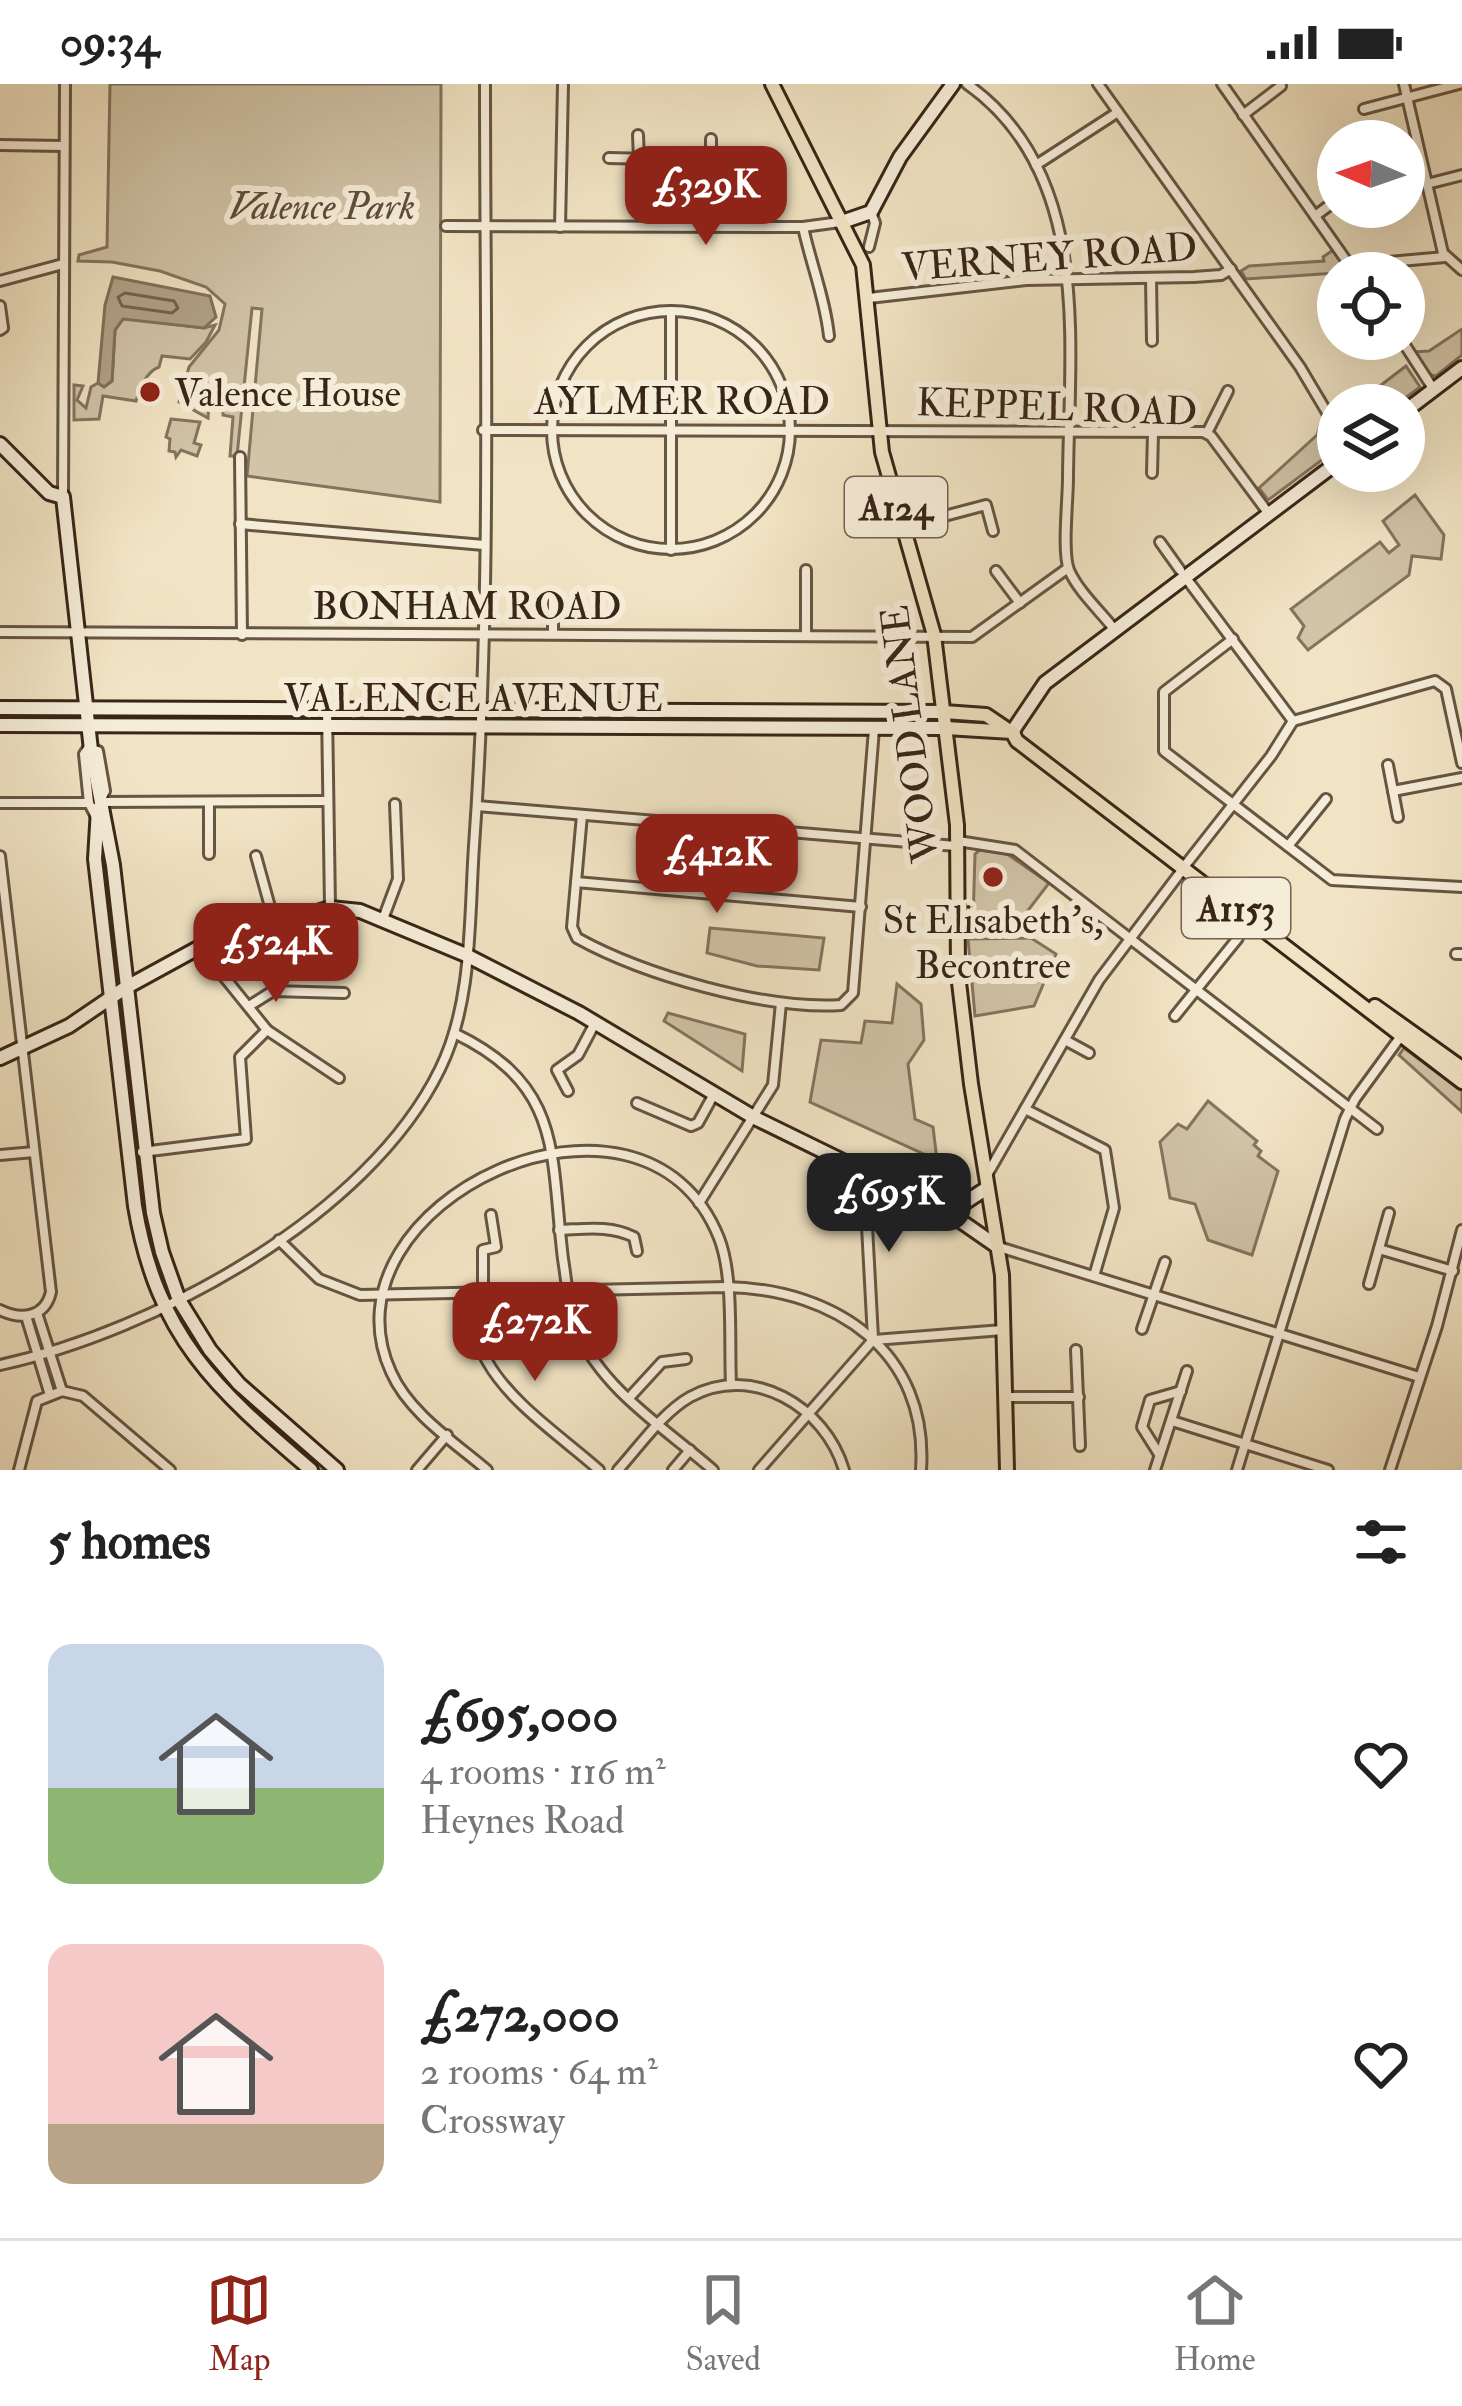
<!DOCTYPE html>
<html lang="en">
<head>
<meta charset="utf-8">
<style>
	body { margin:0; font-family:"IM FELL Double Pica",serif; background:#f6f6f6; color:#222; height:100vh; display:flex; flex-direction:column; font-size:45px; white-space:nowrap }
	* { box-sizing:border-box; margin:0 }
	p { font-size:39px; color:#767676 }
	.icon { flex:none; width:66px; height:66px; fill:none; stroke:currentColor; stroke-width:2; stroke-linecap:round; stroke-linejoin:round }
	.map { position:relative; height:1386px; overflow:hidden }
	.sheet { display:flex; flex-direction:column; background:#fff; flex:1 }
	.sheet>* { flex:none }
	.needle { width:78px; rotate:272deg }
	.buttons { position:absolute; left:1317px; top:36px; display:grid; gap:24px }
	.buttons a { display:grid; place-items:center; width:108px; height:108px; border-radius:50%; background:#fff; box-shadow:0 12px 48px #0002; font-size:60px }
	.price { position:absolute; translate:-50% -102px; padding:0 27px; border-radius:24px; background:#8f2418; color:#fff; font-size:39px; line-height:78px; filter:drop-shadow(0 3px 6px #0008) }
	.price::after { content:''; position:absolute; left:50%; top:72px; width:36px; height:27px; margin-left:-18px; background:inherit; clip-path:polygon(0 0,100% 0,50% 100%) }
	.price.on { background:#222; color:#fff }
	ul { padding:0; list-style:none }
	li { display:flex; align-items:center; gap:36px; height:300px; padding:0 48px }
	li span { display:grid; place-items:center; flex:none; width:336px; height:240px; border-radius:24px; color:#555 }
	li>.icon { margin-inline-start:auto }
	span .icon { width:144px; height:144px; fill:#fffc; stroke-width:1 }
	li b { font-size:51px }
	h2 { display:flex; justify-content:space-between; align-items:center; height:144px; padding:0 48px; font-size:51px }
	.status { display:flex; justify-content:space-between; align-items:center; height:84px; padding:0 60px; background:#fff; direction:ltr }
	.status svg { height:33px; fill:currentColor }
	.dock { display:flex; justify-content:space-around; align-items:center; height:168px; border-top:3px solid #e0e0e0; background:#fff; font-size:33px; color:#767676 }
	.dock a { display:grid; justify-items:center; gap:6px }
	.dock .on { color:#8f2418 }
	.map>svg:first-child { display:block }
	.green { fill:#d1c4a7; stroke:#84745f; stroke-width:3 }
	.water { fill:#b2a389; stroke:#81715b; stroke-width:3 }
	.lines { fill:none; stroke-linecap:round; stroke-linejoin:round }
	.shore { stroke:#746450; stroke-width:3 }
	.street-casing { stroke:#665542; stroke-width:14 }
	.secondary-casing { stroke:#372517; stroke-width:18 }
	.primary-casing { stroke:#372517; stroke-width:18 }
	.street { stroke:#f6edd9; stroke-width:8 }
	.secondary { stroke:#f6edd9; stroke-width:12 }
	.primary { stroke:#f1e4c4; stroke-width:12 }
	.poi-dot { fill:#8f2418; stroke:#f6edd9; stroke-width:4.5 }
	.labels { text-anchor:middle; stroke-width:12; stroke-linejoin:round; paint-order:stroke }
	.shield { fill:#f6edd9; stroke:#706151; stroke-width:3 }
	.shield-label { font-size:36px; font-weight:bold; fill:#372517 }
	.park-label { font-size:39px; font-style:italic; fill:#5e4d3b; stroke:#f6edd9 }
	.street-label { font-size:39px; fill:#372517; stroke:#f6edd9 }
	.poi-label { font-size:39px; fill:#372517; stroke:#f6edd9; text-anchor:start }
</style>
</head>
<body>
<div class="status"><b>09:34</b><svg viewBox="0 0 49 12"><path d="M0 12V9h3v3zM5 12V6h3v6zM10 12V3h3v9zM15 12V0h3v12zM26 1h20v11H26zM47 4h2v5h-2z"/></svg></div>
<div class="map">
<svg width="1462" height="1386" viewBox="0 0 1462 1386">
	<rect width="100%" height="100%" fill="#f1e4c4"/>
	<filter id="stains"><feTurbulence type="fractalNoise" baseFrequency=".00167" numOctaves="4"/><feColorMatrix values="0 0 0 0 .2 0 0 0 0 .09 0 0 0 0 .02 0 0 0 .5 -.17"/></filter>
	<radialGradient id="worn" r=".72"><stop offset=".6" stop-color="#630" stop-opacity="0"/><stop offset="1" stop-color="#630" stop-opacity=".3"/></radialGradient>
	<!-- green -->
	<g class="green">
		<polygon points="110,0 441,0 440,418 247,392 262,225 252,224 237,372 230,372 233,333 223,331 223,321 209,320 208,334 179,318 189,283 219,246 225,220 206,203 160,187 112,178 78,177 79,171 107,163"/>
		<polygon points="1333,166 1346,184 1336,189 1246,195 1241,187 1249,182 1324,177 1323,173"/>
		<path d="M123,234L204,244L215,241L206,258L190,275L162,272L159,283C146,288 140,304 136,317L103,312L99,335L74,336V301L83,302L77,316L86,324L91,303L98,299L104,303L112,297L115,246Z"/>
		<polygon points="1462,245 1462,271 1436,292 1431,291 1413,268 1429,267"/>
		<polygon points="1406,282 1420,303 1396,321 1355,321"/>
		<polygon points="171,335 200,338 194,359 201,361 197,372 181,366 176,373 175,368 169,367 170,355 166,353"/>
		<polygon points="1320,341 1338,364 1268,416 1259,404 1317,351"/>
		<polygon points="1415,411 1444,451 1441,475 1412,472 1409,491 1308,566 1298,554 1304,542 1291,525 1380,458 1389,469 1399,461 1383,437"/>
		<polygon points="114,627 318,629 318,639 114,638"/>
		<polygon points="491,630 926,631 924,641 491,639"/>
		<polygon points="980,766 1007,770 1049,799 1026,829 1026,841 973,838 975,770"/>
		<polygon points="710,844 824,854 819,886 757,882 707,869"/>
		<polygon points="1031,854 1056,870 1034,922 975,932 968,855"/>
		<polygon points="897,900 921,920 924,956 908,980 915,1035 933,1043 937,1076 810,1018 821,956 861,959 865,937 892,939"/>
		<polygon points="668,929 745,950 742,987 664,937"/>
		<polygon points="1404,964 1462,1007 1462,1028 1399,971"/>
		<polygon points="1208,1017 1257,1057 1254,1061 1261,1067 1258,1072 1278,1087 1252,1171 1208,1156 1195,1120 1170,1114 1160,1058 1178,1040 1187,1045"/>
		<polygon points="185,1234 206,1266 332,1386 317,1386 216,1294 178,1238"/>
	</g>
	<!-- water -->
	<polygon class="water" points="113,193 210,212 216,233 204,244 123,235 115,246 112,297 104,303 98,299 105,221"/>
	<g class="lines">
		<!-- shore -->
		<polygon class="shore" points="125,209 174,217 178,224 172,229 122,222 118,213"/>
		<defs>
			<g id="street">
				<path d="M967,0C1093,89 1069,260 1068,394C1068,416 1062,468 1069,486C1078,507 1100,527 1114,545"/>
				<polyline points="1098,0 1300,283 1338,347"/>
				<polyline points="1222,0 1355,189"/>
				<polyline points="1404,0 1443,169 1462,186"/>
				<polyline points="1364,25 1459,0"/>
				<polyline points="1243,31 1281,2"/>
				<polyline points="638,51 639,74"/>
				<polyline points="0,61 64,62"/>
				<polyline points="609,74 736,77"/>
				<polyline points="711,76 711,55"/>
				<polyline points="1036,81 1118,28"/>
				<polyline points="1427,100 1462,91"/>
				<polyline points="1315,132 1338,115"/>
				<polyline points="446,142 803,143 840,138"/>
				<polyline points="678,142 680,76"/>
				<polyline points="560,143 563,0"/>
				<path d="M803,143C811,180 825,214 829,252"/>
				<polyline points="869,163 875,139 871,128"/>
				<polyline points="1353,186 1366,180 1445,173"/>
				<polyline points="1151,194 1152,257"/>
				<polyline points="0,197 63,180"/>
				<polyline points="869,214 1026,196 1194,193 1221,191 1231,185"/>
				<polyline points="0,222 3,244 0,246"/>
				<circle cx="671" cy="346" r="119"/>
				<polyline points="1401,255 1434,306"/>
				<polyline points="483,346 1203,348 1211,352 1269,430"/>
				<polyline points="1207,349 1228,307"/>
				<polyline points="240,373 242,551"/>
				<polyline points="1152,389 1153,349"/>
				<polyline points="63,413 65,0"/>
				<polyline points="240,440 484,461"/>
				<polyline points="903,443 986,421 993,447"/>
				<polyline points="1160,458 1180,486"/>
				<polyline points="671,466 671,227"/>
				<polyline points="996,487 1020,519"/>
				<polyline points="1186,494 1293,637 1271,672 1187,779"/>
				<polyline points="553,511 553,550"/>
				<polyline points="0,548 972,553 1068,484"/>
				<polyline points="806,550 806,486"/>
				<polyline points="1233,555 1164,608 1164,667 1332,796 1462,803"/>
				<polyline points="327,626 330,823"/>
				<polyline points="1293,637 1435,597 1446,605 1462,679"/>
				<polyline points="89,663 84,670 89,719 96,733"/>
				<polyline points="91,666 98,667 105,707 99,718 328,717"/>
				<polyline points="1388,681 1398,733"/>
				<polyline points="1393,707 1462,694"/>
				<polyline points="209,718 209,770"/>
				<polyline points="0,719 89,719"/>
				<polyline points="477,722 956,762"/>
				<path d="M582,731L572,843L577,854C644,891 765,926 841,921L853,909L874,645"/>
				<polyline points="958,757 1015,766 1377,1045"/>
				<polyline points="1288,762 1326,715"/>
				<path d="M0,772L51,1208C45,1234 21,1236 0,1226"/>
				<polyline points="256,772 275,841"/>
				<polyline points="576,798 861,823"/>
				<polyline points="383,835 398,795 395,720"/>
				<polyline points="200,863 267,946 339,994"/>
				<polyline points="1456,870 1462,870"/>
				<polyline points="249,922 273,907 344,909"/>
				<polyline points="1175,932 1238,854"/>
				<path d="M454,949C564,1002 550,1069 563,1175C567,1199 568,1225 578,1248C604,1307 665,1344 713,1386"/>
				<polyline points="1065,956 1089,969"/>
				<polyline points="568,1007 557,986 578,971 595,939"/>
				<polyline points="637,1019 691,1042 698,1039 714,1010"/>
				<polyline points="1025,1025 1105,1066 1114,1124 1094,1192"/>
				<polyline points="142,1068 246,1055 240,973 267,946"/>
				<polyline points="0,1071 34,1068"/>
				<polyline points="864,1086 873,1254"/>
				<polyline points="987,1091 1099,896 1183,785"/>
				<polyline points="699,1119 773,1001 781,919"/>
				<path d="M559,1146C586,1145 610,1141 634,1153L637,1167"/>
				<path d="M279,1156L319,1195L360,1211L726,1203C836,1205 929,1268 921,1386"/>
				<polyline points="999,1163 1419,1293"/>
				<polyline points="1379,1165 1453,1187"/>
				<polyline points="1369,1200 1389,1129"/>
				<polyline points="483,1210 483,1166 496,1163 491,1131"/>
				<path d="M473,1211C475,1233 476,1257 487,1277C511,1320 562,1353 599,1386"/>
				<polyline points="37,1229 62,1307"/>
				<polyline points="26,1232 50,1311"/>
				<polyline points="1142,1245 1165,1178"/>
				<polyline points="874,1256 1003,1246"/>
				<polyline points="1076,1266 1080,1362"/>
				<path d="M0,1281C154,1247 368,1133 440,985C473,918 469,835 474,762C492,509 485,254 485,0"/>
				<polyline points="1005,1313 1079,1313"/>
				<polyline points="629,1314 662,1278 686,1275"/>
				<polyline points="1172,1337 1328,1386"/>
				<polyline points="1159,1370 1142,1343 1150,1316 1181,1307"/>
				<polyline points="19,1386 37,1317 62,1307 83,1312 170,1386"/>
				<polyline points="417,1386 447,1351"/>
				<path d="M487,1386C454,1358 409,1329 391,1288C314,1119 643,964 719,1154C734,1192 729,1259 731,1301"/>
				<path d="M618,1386C639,1363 662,1329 690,1313C752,1279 825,1322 844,1386"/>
				<polyline points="673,1386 690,1366"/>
				<polyline points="759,1386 873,1256"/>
				<polyline points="1155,1386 1187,1287"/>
				<polyline points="1237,1386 1345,1035 1355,1015 1401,952"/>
				<polyline points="1390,1386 1437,1242 1462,1146"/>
			</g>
			<g id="secondary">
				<polyline points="842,138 871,128 900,73 953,0"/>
				<polyline points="1404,328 1462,284"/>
				<polyline points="0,360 49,409 63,413 91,666 113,781 153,1129 162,1168 179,1216 210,1266 239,1300 337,1386"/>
				<polyline points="0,624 944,628"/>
				<polyline points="0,641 946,644"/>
				<polyline points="1012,648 1045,599 1338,378"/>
				<path d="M98,725L95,775L135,1122C157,1253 216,1305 311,1386"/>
				<polyline points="0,974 69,942 125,904 200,863 330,824 360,827 466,871 579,929 755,1034 949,1129 998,1163"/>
				<polyline points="949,1129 987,1104"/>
			</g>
			<g id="primary">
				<polyline points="772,0 863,181 882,368 934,551 957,741 958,890 971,1000 1002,1191 1007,1386"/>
				<polyline points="944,628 986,631 1014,650"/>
				<polyline points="946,644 1012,648 1017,657 1462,998"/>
				<polyline points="1375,922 1462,984"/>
			</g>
		</defs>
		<!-- street casing -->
		<use href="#street" class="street-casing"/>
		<!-- secondary casing -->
		<use href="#secondary" class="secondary-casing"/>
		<!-- primary casing -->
		<use href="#primary" class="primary-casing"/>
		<!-- street -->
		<use href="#street" class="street"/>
		<!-- secondary -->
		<use href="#secondary" class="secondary"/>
		<!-- primary -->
		<use href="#primary" class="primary"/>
	</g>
	<!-- markers -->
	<g class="poi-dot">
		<circle cx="150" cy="308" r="12"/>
		<circle cx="993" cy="793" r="12"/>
	</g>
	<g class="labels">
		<!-- shield labels -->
		<g class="shield">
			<rect x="845" y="393" width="102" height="60" rx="9"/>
			<rect x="1182" y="794" width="108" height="60" rx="9"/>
		</g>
		<g class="shield-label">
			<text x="896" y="436">A124</text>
			<text x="1236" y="837">A1153</text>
		</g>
		<!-- park labels -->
		<g class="park-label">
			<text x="322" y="135">Valence Park</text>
		</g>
		<!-- street labels -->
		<g class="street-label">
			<text transform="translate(1049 172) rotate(-4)" y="14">VERNEY ROAD</text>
			<text x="682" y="330">AYLMER ROAD</text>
			<text transform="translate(1057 322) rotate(2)" y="14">KEPPEL ROAD</text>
			<text x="467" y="535">BONHAM ROAD</text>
			<text x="473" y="627">VALENCE AVENUE</text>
			<text transform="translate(909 650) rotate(-97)" y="14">WOOD LANE</text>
		</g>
		<!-- poi labels -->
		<g class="poi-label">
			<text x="174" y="322">Valence House</text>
			<text x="993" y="849" text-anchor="middle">St Elisabeth's,<tspan x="993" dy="45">Becontree</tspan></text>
		</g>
	</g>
	<rect width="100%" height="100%" filter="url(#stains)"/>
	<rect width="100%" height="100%" fill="url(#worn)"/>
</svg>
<div class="buttons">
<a><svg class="needle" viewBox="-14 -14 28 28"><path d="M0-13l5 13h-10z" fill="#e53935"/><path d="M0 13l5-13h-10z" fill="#767676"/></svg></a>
<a><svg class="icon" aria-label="locate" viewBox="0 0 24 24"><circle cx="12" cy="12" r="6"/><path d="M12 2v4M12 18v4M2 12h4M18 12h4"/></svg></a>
<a><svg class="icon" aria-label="layers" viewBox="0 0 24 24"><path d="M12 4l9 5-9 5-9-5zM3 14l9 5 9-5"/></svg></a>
</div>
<b class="price" style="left:706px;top:164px">£329K</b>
<b class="price" style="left:717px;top:832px">£412K</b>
<b class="price" style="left:276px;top:921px">£524K</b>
<b class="price on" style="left:889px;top:1171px">£695K</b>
<b class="price" style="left:535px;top:1300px">£272K</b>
</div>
<section class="sheet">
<h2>5 homes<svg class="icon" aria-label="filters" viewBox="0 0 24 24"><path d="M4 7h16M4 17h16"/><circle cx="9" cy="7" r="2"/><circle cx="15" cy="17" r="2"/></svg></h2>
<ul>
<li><span style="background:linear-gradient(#c9d6e8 60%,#8fb573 0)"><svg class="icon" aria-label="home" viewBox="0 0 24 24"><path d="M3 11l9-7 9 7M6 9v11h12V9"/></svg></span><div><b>£695,000</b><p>4 rooms · 116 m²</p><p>Heynes Road</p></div><svg class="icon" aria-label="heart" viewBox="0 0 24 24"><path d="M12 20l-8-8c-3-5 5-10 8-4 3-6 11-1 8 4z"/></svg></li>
<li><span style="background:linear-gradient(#f6c9c9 75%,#b9a48a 0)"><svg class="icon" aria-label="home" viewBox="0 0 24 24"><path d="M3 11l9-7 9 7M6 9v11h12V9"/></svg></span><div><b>£272,000</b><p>2 rooms · 64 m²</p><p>Crossway</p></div><svg class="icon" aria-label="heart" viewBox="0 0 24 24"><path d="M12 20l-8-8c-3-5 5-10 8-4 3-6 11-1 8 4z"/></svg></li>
</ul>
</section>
<nav class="dock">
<a class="on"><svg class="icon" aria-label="map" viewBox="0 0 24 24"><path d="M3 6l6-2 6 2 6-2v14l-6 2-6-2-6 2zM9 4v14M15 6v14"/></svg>Map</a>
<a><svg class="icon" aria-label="saved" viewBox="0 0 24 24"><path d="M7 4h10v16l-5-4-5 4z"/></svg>Saved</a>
<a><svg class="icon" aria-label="home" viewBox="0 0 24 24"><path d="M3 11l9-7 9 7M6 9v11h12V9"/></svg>Home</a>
</nav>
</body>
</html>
